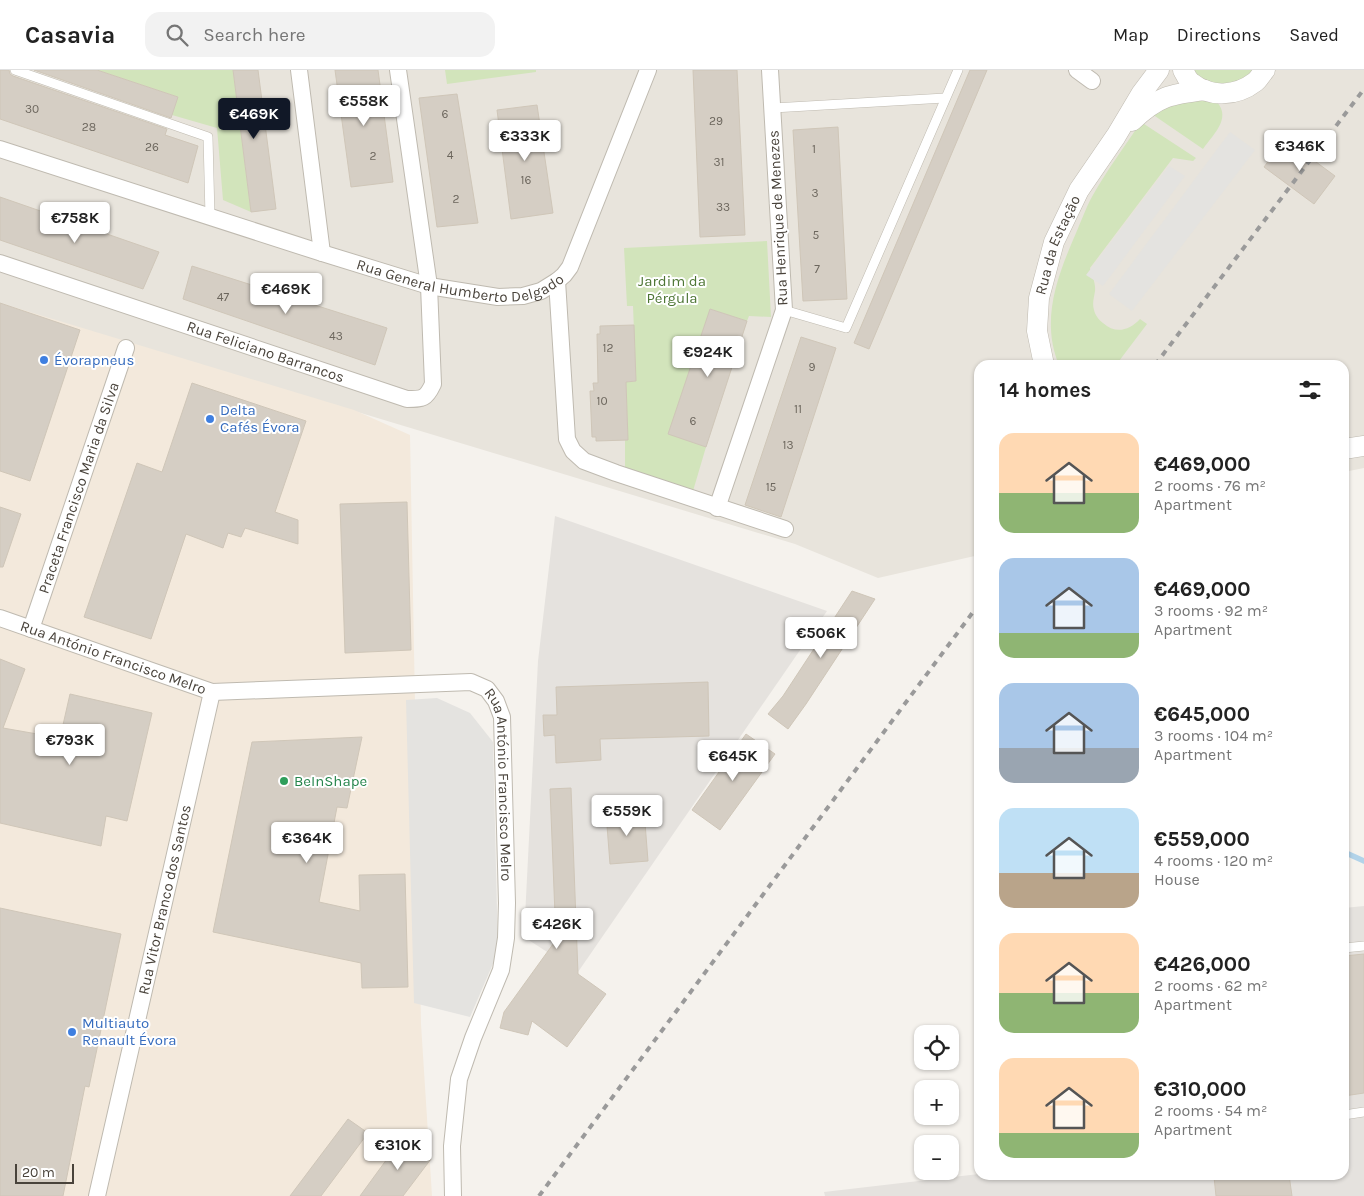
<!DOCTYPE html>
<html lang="en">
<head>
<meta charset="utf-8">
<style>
	body { margin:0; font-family:Karla,sans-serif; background:#f2f2f2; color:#222; height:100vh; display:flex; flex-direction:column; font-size:19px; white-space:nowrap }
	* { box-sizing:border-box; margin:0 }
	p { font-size:16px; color:#767676 }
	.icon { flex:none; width:28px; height:28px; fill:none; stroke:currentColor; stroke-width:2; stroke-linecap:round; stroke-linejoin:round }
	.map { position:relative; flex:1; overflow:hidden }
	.panel { position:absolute; left:974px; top:290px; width:375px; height:820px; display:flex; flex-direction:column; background:#fff; border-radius:15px; box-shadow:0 1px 4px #0004 }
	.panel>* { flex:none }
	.tools { position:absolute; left:914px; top:955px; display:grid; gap:10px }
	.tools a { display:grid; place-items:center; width:45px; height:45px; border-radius:10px; background:#fff; box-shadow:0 1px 4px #0004; font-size:25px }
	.scale { position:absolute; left:15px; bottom:12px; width:59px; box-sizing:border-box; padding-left:5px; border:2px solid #49433b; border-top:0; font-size:14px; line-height:18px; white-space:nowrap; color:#49433b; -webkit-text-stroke:4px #fff; paint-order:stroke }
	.price { position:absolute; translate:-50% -42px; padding:0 11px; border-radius:5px; background:#fff; color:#222; font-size:16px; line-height:32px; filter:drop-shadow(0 1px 2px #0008) }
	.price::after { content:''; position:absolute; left:50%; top:30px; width:15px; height:11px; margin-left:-8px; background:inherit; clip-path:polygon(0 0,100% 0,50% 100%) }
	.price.selected { background:#111827; color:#fff }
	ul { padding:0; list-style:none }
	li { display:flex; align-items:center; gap:15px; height:125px; padding:0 25px }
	li span { display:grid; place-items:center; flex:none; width:140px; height:100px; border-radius:15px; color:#555 }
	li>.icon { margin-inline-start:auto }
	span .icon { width:60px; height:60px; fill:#fffc; stroke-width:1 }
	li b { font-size:21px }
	h2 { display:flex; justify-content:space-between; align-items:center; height:60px; padding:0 25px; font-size:21px }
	header { display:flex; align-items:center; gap:30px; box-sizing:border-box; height:70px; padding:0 25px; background:#fff; border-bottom:1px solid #e0e0e0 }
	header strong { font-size:24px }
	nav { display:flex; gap:28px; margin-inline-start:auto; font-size:18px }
	.search { width:350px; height:45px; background:#f2f2f2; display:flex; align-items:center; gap:12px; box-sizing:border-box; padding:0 18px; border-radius:15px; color:#767676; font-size:19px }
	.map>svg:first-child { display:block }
	.residential { fill:#e8e4dc }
	.commercial { fill:#f3e9dc }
	.industrial { fill:#e5e2de }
	.green { fill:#d2e4bb }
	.parking { fill:#e4e3e0 }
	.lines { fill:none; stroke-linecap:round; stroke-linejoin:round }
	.stream { stroke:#b2d3e9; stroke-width:5.5 }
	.building { fill:#d5cec4; stroke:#cfc6b8 }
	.service-casing { stroke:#bfbab0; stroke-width:10 }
	.minor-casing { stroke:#bfbab0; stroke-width:18 }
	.tertiary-casing { stroke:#bfbab0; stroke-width:21 }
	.service { stroke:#fff; stroke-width:9 }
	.minor { stroke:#fff; stroke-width:16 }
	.tertiary { stroke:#fff; stroke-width:20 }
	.rail { stroke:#9a9a9a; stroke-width:4; stroke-dasharray:6 6; stroke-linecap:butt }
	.shop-dot { fill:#3f7fe0; stroke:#fff; stroke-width:2 }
	.leisure-dot { fill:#2e9e5b; stroke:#fff; stroke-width:2 }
	.labels { text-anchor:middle; stroke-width:4; stroke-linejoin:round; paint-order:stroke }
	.number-label { font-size:12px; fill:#6c665d }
	.street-label { font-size:15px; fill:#49433b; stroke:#fff }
	.park-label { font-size:15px; fill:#4d7534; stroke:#fff }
	.shop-label { font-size:15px; fill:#366cbe; stroke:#fff; text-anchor:start }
	.leisure-label { font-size:15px; fill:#27864d; stroke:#fff; text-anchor:start }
</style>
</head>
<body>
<header>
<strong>Casavia</strong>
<div class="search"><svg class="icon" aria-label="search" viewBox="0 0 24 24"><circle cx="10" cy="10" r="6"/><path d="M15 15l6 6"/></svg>Search here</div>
<nav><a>Map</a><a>Directions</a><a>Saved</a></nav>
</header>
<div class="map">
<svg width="1364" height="1126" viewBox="0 0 1364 1126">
	<rect width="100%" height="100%" fill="#f5f2ed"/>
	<!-- residential -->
	<polygon class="residential" points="0,0 1364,0 1364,398 1344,402 1344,295 979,295 979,485 878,508 795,474 0,234"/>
	<!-- commercial -->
	<polygon class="commercial" points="0,233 354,340 410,365 421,954 432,1126 0,1126"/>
	<!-- industrial -->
	<g class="industrial">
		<polygon points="555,446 827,541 578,902 524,867 538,591"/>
		<polygon points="1364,836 1364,1126 825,1126 824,1122 979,1104 979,1105 1344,1105 1344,838"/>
	</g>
	<!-- green -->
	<g class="green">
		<polygon points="97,0 233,0 251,142 223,130 217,58 172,45 178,27"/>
		<polygon points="445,0 536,0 536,2 447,14"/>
		<polygon points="1190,0 1257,0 1235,16 1206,14"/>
		<path d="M1213,28C1234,46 1215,62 1203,79L1149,42L1165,33Z"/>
		<path d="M1141,52L1196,88L1193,91L1173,88L1090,198C1092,205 1096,214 1095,221C1094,228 1092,233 1094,240C1095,245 1099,250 1103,253C1115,264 1129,261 1140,249L1147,254L1116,295H1059C1041,252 1056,210 1073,170C1080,155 1085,139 1093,125C1107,100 1125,76 1141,52Z"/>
		<polygon points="767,171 771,247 749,246 747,251 710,239 706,377 693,421 625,398 625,370 628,369 626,312 636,311 633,236 627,236 624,178"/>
	</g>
	<!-- parking -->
	<g class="parking">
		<polygon points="1230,62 1255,80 1132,241 1109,224"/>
		<polygon points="1169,96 1185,106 1103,216 1086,205"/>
		<polygon points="437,628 470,643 493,672 498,882 470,947 414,933 406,630"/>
	</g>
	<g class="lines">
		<!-- stream -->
		<polyline class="stream" points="1344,782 1364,791"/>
	</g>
	<!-- building -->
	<g class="building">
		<polygon points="0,0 9,0 10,4 13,6 167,59 165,65 198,76 188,113 0,49"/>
		<polygon points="34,0 97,0 178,27 171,48"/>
		<polygon points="233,0 258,0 276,139 251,142"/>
		<polygon points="335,0 378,0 393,112 351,117"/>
		<polygon points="693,0 737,0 745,165 700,167"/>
		<polygon points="970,0 987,0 869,279 854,273"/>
		<polygon points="457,24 478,153 437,157 419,28"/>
		<polygon points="537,35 553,143 511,149 497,40"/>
		<polygon points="838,57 847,229 803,231 793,60"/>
		<polygon points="1285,69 1335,106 1314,134 1264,97"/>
		<polygon points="0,127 159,182 143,219 0,170"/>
		<polygon points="192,196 387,258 375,295 183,229"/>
		<polygon points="0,233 80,260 30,411 0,401"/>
		<polygon points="710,239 747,251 706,377 668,364"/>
		<polygon points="634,255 636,311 626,312 628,370 596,371 596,367 592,367 590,321 594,321 593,313 598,313 597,264 600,264 600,256"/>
		<polygon points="801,267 836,278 781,447 745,435"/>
		<polygon points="192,313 306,351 275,442 298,450 298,474 245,458 241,467 228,463 223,478 186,464 151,569 84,547 137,393 162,402"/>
		<polygon points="407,432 411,580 345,583 340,434"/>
		<polygon points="0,437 21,444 3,497 0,497"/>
		<polygon points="852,521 875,529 806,634 788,659 768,644 783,626"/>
		<polygon points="0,589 25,599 3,658 60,668 70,624 152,643 127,751 106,746 101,776 0,753"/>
		<polygon points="708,612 709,666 600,669 601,690 556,693 555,665 544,666 543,645 557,645 556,617"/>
		<polygon points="746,664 775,684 720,760 692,740"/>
		<polygon points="362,667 347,738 337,737 319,832 360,841 359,805 405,804 408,917 362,918 361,893 213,862 252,672"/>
		<polygon points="571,718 578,904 606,924 567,977 532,951 528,965 500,958 504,942 556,870 550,719"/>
		<polygon points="644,740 648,791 610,794 606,743"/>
		<polygon points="0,838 121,864 89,1017 85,1016 63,1126 0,1126"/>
		<polygon points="1364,884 1364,1023 1344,1026 1344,886"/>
		<polygon points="348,1049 368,1063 321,1126 290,1126"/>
		<polygon points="403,1067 431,1089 403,1126 360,1126"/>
		<polygon points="1228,1105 1289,1105 1292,1126 1216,1126 1214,1107"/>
	</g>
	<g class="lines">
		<defs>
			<g id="service">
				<polyline points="15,0 208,67 210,147"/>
				<polyline points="773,38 945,28"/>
				<polyline points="784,240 846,258 958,0"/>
				<polyline points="1344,878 1364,876"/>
				<polyline points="1344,1045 1364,1042"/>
			</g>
			<g id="minor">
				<polyline points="299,0 322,183"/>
				<polyline points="1077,0 1092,11"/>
				<path id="s1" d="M0,79L322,183L429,216L498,227L523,226L541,221L557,211L564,205L570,197L648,0"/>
				<path id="s2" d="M0,193L407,329C423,329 426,329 433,314L429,216L398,0"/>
				<polyline points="557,211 567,369 573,381 584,391 616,403 785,459"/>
				<polyline points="717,438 784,240 770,0"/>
				<path id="s3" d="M0,548L212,622L471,612L487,619L496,631L502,647L507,833L506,868L501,900L473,968L459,1009L452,1076L453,1126"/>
				<path id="s4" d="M31,559L126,278"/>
				<path id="s5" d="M97,1126L212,622"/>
			</g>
			<g id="tertiary">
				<path d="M1183,0C1186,5 1187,10 1192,13C1210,28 1237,26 1255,12C1259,9 1261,4 1265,0"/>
				<path d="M1132,51C1158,26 1171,24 1205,20"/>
				<path id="s6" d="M1044,295L1037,261L1039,228L1054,172L1079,120L1116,66L1141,24L1159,0"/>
				<polyline points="1344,379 1364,376"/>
			</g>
		</defs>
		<!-- service casing -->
		<use href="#service" class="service-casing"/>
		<!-- minor casing -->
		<use href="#minor" class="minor-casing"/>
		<!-- tertiary casing -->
		<use href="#tertiary" class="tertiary-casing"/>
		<!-- service -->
		<use href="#service" class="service"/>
		<!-- minor -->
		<use href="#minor" class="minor"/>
		<!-- tertiary -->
		<use href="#tertiary" class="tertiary"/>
		<!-- rail -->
		<g class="rail">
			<polyline points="1155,295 1364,19"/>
			<polyline points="539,1126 979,534"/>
		</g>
	</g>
	<!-- markers -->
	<g class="shop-dot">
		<circle cx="44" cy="290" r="5"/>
		<circle cx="210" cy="349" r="5"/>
		<circle cx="72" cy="962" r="5"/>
	</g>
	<circle class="leisure-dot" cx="284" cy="711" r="5"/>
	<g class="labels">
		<!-- number labels -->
		<g class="number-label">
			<text x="32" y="43">30</text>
			<text x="445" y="48">6</text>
			<text x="716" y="55">29</text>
			<text x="89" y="61">28</text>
			<text x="152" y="81">26</text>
			<text x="814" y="83">1</text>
			<text x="450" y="89">4</text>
			<text x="373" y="90">2</text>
			<text x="719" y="96">31</text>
			<text x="526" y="114">16</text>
			<text x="815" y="127">3</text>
			<text x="456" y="133">2</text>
			<text x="723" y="141">33</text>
			<text x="816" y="169">5</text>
			<text x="817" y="203">7</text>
			<text x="223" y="231">47</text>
			<text x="336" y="270">43</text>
			<text x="608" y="282">12</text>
			<text x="812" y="301">9</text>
			<text x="602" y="335">10</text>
			<text x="798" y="343">11</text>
			<text x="693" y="355">6</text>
			<text x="788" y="379">13</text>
			<text x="771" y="421">15</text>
		</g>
		<!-- street labels -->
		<g class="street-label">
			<text transform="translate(778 148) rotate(-93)" y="5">Rua Henrique de Menezes</text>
			<text dy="5" stroke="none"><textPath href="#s6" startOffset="124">Rua da Estação</textPath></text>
			<text dy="5" stroke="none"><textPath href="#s1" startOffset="482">Rua General Humberto Delgado</textPath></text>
			<text dy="5" stroke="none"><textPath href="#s2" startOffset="280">Rua Feliciano Barrancos</textPath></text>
			<text dy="5" stroke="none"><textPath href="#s4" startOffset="149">Praceta Francisco Maria da Silva</textPath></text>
			<text dy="5" stroke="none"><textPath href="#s3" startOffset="120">Rua António Francisco Melro</textPath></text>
			<text dy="5" stroke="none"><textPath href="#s3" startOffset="600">Rua António Francisco Melro</textPath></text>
			<text dy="5" stroke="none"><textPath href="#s5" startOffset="304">Rua Vitor Branco dos Santos</textPath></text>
		</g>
		<!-- park labels -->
		<g class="park-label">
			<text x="672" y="216">Jardim da<tspan x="672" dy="17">Pérgula</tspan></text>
		</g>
		<!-- shop labels -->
		<g class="shop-label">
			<text x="54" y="295">Évorapneus</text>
			<text x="220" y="345">Delta<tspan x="220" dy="17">Cafés Évora</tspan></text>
			<text x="82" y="958">Multiauto<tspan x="82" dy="17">Renault Évora</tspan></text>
		</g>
		<!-- leisure labels -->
		<g class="leisure-label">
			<text x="294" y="716">BeInShape</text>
		</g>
	</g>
</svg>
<div class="tools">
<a><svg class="icon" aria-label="locate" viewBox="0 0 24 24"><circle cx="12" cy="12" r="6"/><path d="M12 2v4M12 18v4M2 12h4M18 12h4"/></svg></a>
<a>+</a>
<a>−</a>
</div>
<div class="scale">20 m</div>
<b class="price" style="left:364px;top:57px">€558K</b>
<b class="price selected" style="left:254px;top:70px">€469K</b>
<b class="price" style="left:525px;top:92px">€333K</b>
<b class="price" style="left:1300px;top:102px">€346K</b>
<b class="price" style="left:75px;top:174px">€758K</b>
<b class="price" style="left:286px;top:245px">€469K</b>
<b class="price" style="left:708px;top:308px">€924K</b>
<b class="price" style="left:821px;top:589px">€506K</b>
<b class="price" style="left:70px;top:696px">€793K</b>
<b class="price" style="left:733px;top:712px">€645K</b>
<b class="price" style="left:627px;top:767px">€559K</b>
<b class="price" style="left:307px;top:794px">€364K</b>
<b class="price" style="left:557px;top:880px">€426K</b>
<b class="price" style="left:398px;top:1101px">€310K</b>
<section class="panel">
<h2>14 homes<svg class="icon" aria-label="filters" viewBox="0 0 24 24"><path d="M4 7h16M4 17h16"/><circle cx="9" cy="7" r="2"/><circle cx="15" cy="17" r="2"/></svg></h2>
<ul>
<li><span style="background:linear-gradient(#ffd9b3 60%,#8fb573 0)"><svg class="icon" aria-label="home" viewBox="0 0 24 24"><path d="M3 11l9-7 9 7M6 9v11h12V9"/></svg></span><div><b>€469,000</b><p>2 rooms · 76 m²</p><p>Apartment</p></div></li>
<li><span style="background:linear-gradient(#a9c7e8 75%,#8fb573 0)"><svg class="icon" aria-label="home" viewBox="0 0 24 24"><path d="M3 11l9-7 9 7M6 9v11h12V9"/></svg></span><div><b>€469,000</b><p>3 rooms · 92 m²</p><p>Apartment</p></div></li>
<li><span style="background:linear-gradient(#a9c7e8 65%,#9aa5b1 0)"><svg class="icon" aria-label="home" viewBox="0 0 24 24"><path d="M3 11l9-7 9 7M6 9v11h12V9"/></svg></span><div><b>€645,000</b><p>3 rooms · 104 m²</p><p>Apartment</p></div></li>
<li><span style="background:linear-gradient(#bfe0f5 65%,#b9a48a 0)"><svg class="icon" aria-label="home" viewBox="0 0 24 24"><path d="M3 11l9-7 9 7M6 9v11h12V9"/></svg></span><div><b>€559,000</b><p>4 rooms · 120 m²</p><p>House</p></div></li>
<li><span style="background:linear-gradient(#ffd9b3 60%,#8fb573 0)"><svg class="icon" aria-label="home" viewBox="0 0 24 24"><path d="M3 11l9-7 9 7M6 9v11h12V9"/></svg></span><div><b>€426,000</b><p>2 rooms · 62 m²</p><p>Apartment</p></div></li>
<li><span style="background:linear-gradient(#ffd9b3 75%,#8fb573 0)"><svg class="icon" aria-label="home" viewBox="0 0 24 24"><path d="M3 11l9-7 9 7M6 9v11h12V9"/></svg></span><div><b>€310,000</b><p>2 rooms · 54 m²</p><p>Apartment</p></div></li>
</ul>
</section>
</div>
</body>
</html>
